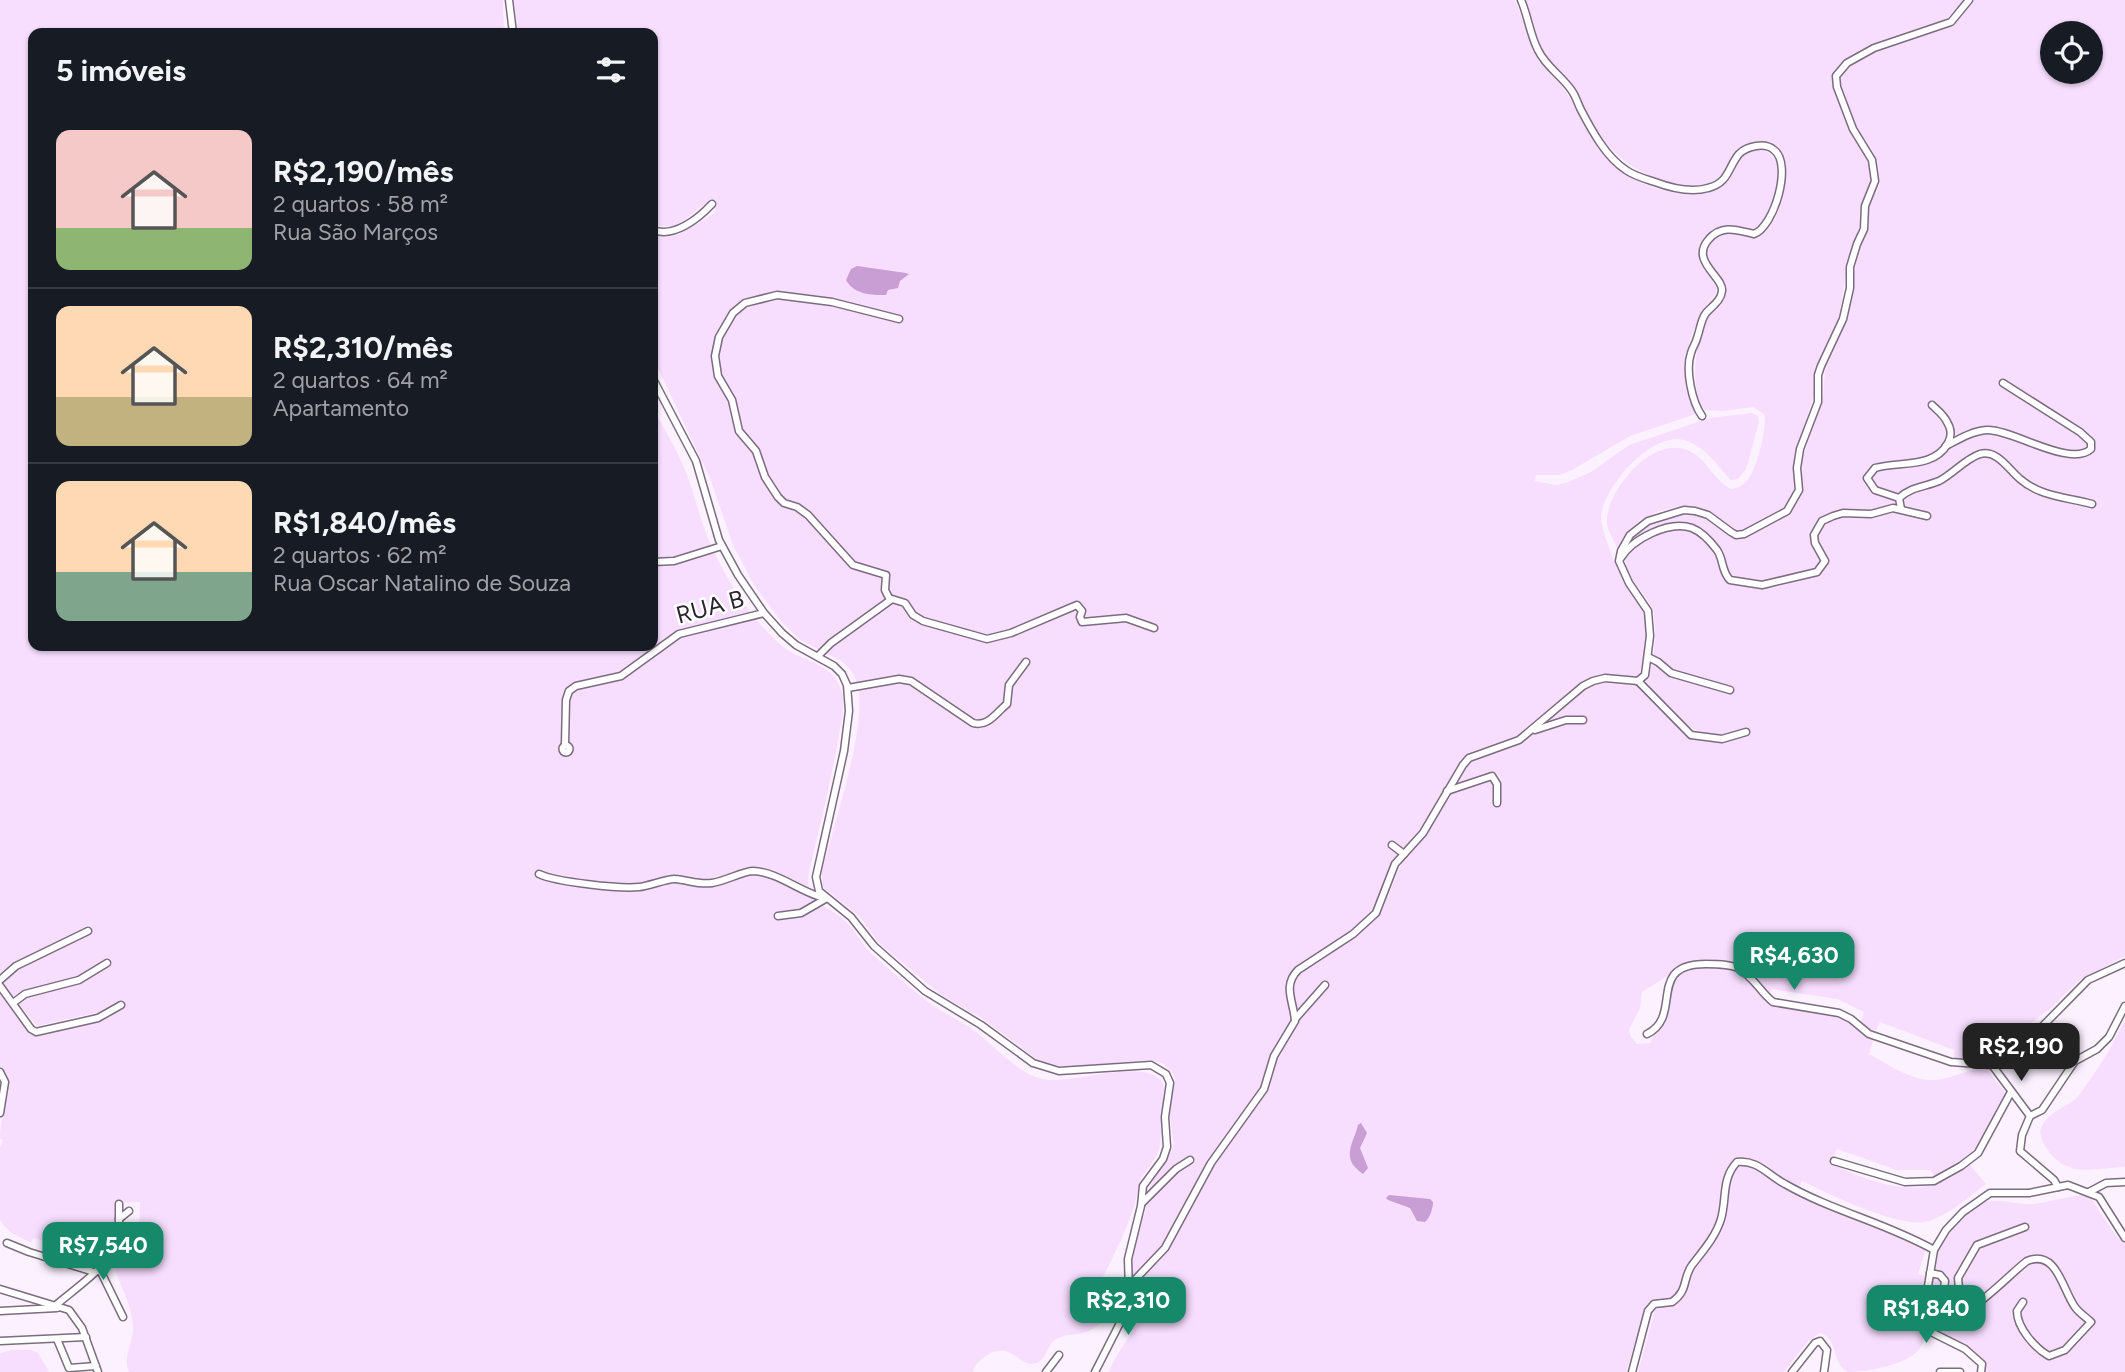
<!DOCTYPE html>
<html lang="pt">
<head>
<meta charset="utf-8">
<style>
	body { margin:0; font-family:Figtree,sans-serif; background:#20242c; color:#f1f3f6; height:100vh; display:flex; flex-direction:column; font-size:26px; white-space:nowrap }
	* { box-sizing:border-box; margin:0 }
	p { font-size:23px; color:#9ea1a6 }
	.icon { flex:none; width:38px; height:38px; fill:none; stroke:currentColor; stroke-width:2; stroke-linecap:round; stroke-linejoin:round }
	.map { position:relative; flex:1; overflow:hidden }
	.sheet { position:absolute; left:28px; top:28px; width:630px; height:623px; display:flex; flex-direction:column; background:#171b24; border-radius:14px; box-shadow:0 2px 5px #0004 }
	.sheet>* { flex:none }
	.controls { position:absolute; left:2040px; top:21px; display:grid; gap:14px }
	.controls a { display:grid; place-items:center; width:63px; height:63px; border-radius:50%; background:#171b24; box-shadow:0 2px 5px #0004; font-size:35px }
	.price { position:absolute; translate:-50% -60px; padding:0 16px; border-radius:14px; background:#158969; color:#fff; font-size:23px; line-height:46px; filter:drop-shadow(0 2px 4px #0008) }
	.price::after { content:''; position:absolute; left:50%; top:42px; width:21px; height:16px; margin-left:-10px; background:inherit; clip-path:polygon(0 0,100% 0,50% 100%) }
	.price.on { background:#222; color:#fff }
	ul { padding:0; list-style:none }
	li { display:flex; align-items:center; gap:21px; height:175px; padding:0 28px }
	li+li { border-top:2px solid #363941 }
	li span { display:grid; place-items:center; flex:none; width:196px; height:140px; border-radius:14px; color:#555 }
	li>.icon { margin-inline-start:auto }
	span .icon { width:84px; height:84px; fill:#fffc; stroke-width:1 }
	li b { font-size:30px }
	h2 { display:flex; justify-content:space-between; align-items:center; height:84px; padding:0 28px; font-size:30px }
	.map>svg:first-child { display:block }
	.green { fill:#f7ddfe; fill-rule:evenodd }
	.water { fill:#c89ed4 }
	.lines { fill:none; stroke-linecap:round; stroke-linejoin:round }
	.minor-casing { stroke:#7b6c7f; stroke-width:9 }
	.minor { stroke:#fff; stroke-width:6 }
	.labels { text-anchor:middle; stroke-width:5; stroke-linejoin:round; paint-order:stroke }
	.street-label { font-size:24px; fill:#2a242c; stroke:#fff }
</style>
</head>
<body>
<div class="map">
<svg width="2125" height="1372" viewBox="0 0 2125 1372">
	<rect width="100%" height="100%" fill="#fcf1ff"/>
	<!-- green -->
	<g class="green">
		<path d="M0,0H503L504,33H33V646H653V409C663,427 675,446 683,465C693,488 698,513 707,536C719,566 738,598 759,623C767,632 776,641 786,649C807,663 835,664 842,693C845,706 841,722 839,735C831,781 820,826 809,871C808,880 807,888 813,896C821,907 834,911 843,919C854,928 860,942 870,952C888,969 908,986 927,1001C941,1012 957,1019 972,1029C993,1044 1017,1073 1042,1079C1071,1086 1149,1054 1164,1085L1160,1147L1156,1157L1140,1180L1134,1207L1122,1238L1101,1281L1125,1290L1124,1300L1117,1299C1112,1313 1099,1329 1083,1333C1074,1335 1065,1334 1056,1339C1046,1345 1048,1359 1036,1363C1018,1370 1011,1335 982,1359C977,1363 974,1366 973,1372H129C122,1357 133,1344 133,1329C133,1308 122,1289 115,1270L139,1240L140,1202L118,1203L116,1236L112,1251L92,1243L68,1246L33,1238L31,1242C18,1237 8,1233 0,1220V1147L3,1140L0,1138C0,1116 10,1095 6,1073L0,1068V990L33,1032L98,1021L124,1006L120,1000L99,1012L37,1026L18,1003L26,996L82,982L110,965L107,960L73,979L24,990L13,996L3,983L12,973L93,932L89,925L11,964L0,973Z"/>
		<path d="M514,0H1514C1524,16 1526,37 1535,54C1542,69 1556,77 1565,91C1593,131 1599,169 1650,186C1668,192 1694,199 1713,191C1733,182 1730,169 1743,156C1751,147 1769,148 1775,159C1780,169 1777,185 1775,196C1772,206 1768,222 1758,227C1749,232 1740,225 1732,225C1723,224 1715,228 1708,234C1686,251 1708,272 1717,289C1715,299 1707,303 1702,312C1684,346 1679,379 1696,414L1630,436L1572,470L1559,475H1536L1535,481L1556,485L1566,483L1591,472L1629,445L1710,418L1752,413L1758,416L1759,422L1746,469L1738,479L1731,480C1717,466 1707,448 1687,441C1653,429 1605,485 1601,516C1600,528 1617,569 1623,581C1630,592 1640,600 1644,613C1649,630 1647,654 1643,671L1637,677L1603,674L1588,679L1517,736L1474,751L1465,757L1428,819L1395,859L1378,904L1365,920L1288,978L1286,988L1293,1020L1278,1047L1263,1088L1205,1167L1165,1243L1131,1279L1132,1251L1146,1209L1150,1186L1174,1146L1169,1110L1175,1078L1173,1073L1164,1064L1151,1060L1072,1066H1059L1039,1061L983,1019L940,994L879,943L859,916L824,888L822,883V871C833,826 869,724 857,683C854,673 849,667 841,661L799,639L781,621L754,585L733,545L710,478L653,358V236C675,242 695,225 713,214L716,211L713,202C691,206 682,237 653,223V33H518Z"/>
		<path d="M1525,0H1965L1943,22L1860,50L1841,63L1834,72L1832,82L1851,130L1869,164L1872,180L1862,203L1860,224L1847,265L1839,318L1817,366L1815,392L1797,448L1795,488L1788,503L1773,517L1738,532L1716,516L1694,506L1677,507L1656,512L1632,528L1618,550C1615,540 1606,531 1607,520C1608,489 1652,436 1687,450C1706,457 1713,480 1731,489C1739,488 1744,485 1749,478C1757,468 1768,425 1764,414L1753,407L1723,411L1704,410C1689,384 1695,343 1708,318C1713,308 1724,303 1725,291C1727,273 1699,263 1708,244C1720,220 1744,244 1761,235C1781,225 1791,171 1781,152C1778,145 1772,142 1765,141C1735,139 1734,170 1713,181C1701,188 1685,186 1672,183C1631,172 1608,152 1588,115C1583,108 1581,99 1576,91C1569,79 1557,70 1548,59C1536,43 1532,19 1525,0Z"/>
		<path d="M1974,0H2125V956L2078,981L2051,1008L1998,1047L1990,1049L1973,1048L1969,1061L1954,1059V1050L1880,1022L1874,1034L1860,1024L1864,1012L1837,999L1772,989L1770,993L1749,971L1738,965L1709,959L1688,963L1642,992L1640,1008L1629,1030L1631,1037L1637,1044L1650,1043C1654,1032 1661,1031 1664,1022C1669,1010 1666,996 1671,985C1680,961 1719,963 1738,972C1751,979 1759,996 1769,1002C1784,1009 1820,1010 1838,1016C1853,1021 1860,1034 1874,1039L1869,1054C1890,1065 1916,1085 1942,1079C1957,1076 1970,1069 1986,1068L2006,1094C1988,1138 1976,1155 1934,1177L1931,1170H1897L1837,1149L1831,1164C1861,1178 1902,1195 1936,1184C1948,1180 1959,1171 1969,1164L1986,1184C1968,1197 1947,1217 1925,1222C1897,1227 1828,1194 1802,1181L1796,1191L1853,1219L1926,1248L1918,1274L1926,1276C1924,1285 1920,1294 1919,1303C1919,1316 1927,1329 1923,1342C1917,1364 1867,1372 1848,1372C1831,1364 1839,1338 1820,1333L1808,1341L1784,1372H1638L1656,1307L1647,1304L1626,1372H1109C1116,1354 1129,1338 1139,1321L1127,1313L1132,1286L1154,1266L1171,1244L1215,1163L1267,1087L1275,1060L1294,1030L1298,1020L1291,987L1296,975L1363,929L1382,911L1403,860L1433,825L1450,793L1491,779L1494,783L1495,804L1501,805V780L1497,774L1491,773L1454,787L1465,768L1473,759L1516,745L1524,740L1587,688L1601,683L1636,684C1678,721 1685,758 1750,734L1746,729C1691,747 1679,717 1645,681C1655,670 1658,622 1652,608C1644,590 1625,578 1625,557C1626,528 1672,508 1696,515C1711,519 1721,529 1732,537L1745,536L1777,521L1788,514L1799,500L1802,488V460L1823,399L1825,368L1846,322L1857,258L1869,224V207L1880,184L1878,167L1873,152L1855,124L1839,81L1840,75L1857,60L1877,49L1936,32L1954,24ZM2053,33H2091V72H2053Z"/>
		<path d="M2125,1021V1167C2091,1168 2065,1180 2044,1144C2041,1137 2038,1131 2043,1124C2051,1110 2070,1107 2080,1094C2090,1079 2101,1065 2110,1049C2115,1040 2119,1030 2125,1021Z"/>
		<path d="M2081,1195L2090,1197L2116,1236L2125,1244V1372H1985C1986,1344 1948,1346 1935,1330C1924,1315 1930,1294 1933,1278C1934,1269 1935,1259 1938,1252C1945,1235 1972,1203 1991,1201C2005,1200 2019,1205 2034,1204C2050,1202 2065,1197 2081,1195Z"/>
		<polygon points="12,1350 31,1350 38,1353 49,1372 0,1372 0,1353"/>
	</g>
	<!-- water -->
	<g class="water">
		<path d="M857,266L906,273L909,274L900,281L898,288L888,290L886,295C871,295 855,295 846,280L851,269Z"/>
		<path d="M1361,1123L1367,1133L1360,1148L1368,1168L1363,1174C1340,1158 1353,1145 1358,1125Z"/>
		<path d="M1389,1195L1430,1199L1433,1202C1433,1208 1430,1218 1425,1222L1417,1221L1410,1208L1388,1200L1386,1198Z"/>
	</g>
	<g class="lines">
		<defs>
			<g id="minor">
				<polyline points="509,0 513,33"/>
				<path d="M1521,0C1528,16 1530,35 1538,50C1546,67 1562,76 1572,91C1576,97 1578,104 1581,110C1592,131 1606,157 1626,170C1634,176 1646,179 1655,182C1671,188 1691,193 1708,188C1729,183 1728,167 1739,154C1747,146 1765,142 1774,150C1793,164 1774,227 1754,234C1737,230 1722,224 1709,239C1689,261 1724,277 1722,291C1721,301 1712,306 1706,313C1701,319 1700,330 1697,338C1696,343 1692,348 1691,353C1685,370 1692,402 1702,416"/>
				<path d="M653,230C674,238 698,219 712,204"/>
				<polyline points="653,379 696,461 719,540 738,575 764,613 782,633 796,645 834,666 842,674 847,685 849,711 844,751 816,877 819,891 851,917 874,946 925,991 981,1025 1033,1063 1059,1071 1151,1065 1166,1074 1170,1083 1165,1117 1167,1147 1163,1159 1143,1186 1141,1206 1128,1259 1129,1291 1123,1317 1095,1372"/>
				<path d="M1946,446C1959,439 1972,431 1987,430C2012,429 2070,468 2091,449V442L2080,432L2003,383"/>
				<path d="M1899,498C1911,487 1924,487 1939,481C1953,474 1965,459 1980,454C1997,449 2009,470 2020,479C2041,497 2066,497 2092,504"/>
				<path d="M1901,509L1899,498L1875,490L1867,478L1875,468C1899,461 1934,469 1948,443C1952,436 1951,428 1947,422C1944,415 1937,410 1932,405"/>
				<path d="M1620,559C1632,539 1669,520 1692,528C1702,532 1711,542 1717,550C1724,560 1721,571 1730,580L1762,585L1817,572L1825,561L1815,543L1814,535L1822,521L1833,516L1843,513L1871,514L1893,508L1927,516"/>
				<polyline points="653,562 674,561 722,546"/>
				<polyline points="890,600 885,590 886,575 853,565 808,515 797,507 784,503 778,497 765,477 756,451 739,431 732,400 718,376 715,356 719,337 733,313 745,303 777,295 832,302 899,319"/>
				<polyline points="818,656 831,643 892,599 905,603 913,615 923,621 987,639 1011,633 1077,605 1082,611 1080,617 1082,622 1126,618 1154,628"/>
				<polyline points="1648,657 1658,662 1671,673 1730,690"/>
				<polyline points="1638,681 1691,735 1722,739 1746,732"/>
				<path d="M848,688L899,679L911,681L973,723C988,727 996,713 1007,704L1009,685L1026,662"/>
				<polyline points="1535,730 1566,720 1583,720"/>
				<polyline points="565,745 566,700 569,691 576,686 621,676 679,634 764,613"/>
				<circle cx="566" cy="749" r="3.5"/>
				<polyline points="1447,791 1492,776 1497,784 1497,803"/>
				<polyline points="1392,845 1404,854"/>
				<path d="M539,874C556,882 620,889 639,887C649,886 669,878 675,879C688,880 699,885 712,883C725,881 744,871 753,871C778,872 800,892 824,898"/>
				<polyline points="778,916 801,913 827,898"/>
				<polyline points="0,980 16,966 88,931"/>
				<polyline points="0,986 31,1029 36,1032 98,1018 121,1005"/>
				<polyline points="13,1003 25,994 79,980 107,963"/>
				<polyline points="1295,1019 1325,985"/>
				<path d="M1647,1034C1684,1016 1645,964 1706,964C1716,964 1729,964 1738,968C1753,976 1760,992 1773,1002L1839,1013L1851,1019L1869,1034L1951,1062L1992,1065L2010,1056L2024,1045L2088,980L2125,963"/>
				<polyline points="1992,1065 2030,1116"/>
				<polyline points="0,1072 5,1082 0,1113"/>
				<polyline points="2030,1116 2042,1110 2075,1061 2097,1049 2109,1037 2125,1006"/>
				<polyline points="2030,1116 2022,1135 2020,1151 2054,1180 2058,1187"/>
				<polyline points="1834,1161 1905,1182 1934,1181 1961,1166 1978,1153 2011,1092"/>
				<polyline points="2089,1192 2106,1183 2125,1182"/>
				<polyline points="1142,1203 1176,1169 1190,1160"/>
				<polyline points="119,1219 129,1211"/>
				<polyline points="7,1243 29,1252 94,1272"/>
				<polyline points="99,1268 123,1317"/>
				<path d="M1930,1273L1940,1275L1945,1281L1941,1312L1945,1316C1968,1321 2008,1275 2027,1261C2057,1249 2062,1289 2075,1307C2079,1313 2086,1317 2091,1322L2065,1350L2049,1356C2035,1348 2017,1328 2017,1311L2023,1302"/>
				<path d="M1129,1286L1165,1248L1211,1163L1264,1089L1274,1056L1295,1021C1294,1002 1282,986 1298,970L1353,934L1376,913L1395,864L1423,833L1463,765L1469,758L1519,740L1583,686L1593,681L1605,678L1638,681L1645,675L1650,636L1648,611L1629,583L1619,561L1621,551L1630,535L1648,521L1684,510L1695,511L1708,515L1731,532L1736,535L1744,534L1787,511L1799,490L1797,468L1800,449L1818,402V375L1821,366L1843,319L1850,288V267L1857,244L1864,229L1865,206L1875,181L1872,160L1853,129L1837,87L1836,76L1847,63L1874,48L1951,22L1969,0"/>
				<polyline points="0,1289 69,1310 82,1328 98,1372"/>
				<path d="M56,1305C70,1293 110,1264 115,1248C120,1235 119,1218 119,1204"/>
				<polyline points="0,1311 57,1308"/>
				<polyline points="1950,1318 1960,1299 1958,1278 1977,1245 2025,1227"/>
				<polyline points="57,1339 69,1368 96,1366"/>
				<polyline points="0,1341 86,1337"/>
				<polyline points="1046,1372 1059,1355"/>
				<path d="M1632,1372L1648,1311L1654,1304L1672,1302C1689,1290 1682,1279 1692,1265C1703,1251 1716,1236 1721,1219C1727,1199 1721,1179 1737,1162C1757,1159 1769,1176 1785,1184C1832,1211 1886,1223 1934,1250"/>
				<polyline points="1792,1372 1815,1343 1820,1341 1827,1350 1824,1372"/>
				<polyline points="1940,1372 1960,1372"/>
				<polyline points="1981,1372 1982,1364 1965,1349 1933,1333 1924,1310 1934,1250 1946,1230 1963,1212 1990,1193 2029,1193 2068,1185 2099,1197 2125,1238"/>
			</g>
		</defs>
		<!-- minor casing -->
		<use href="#minor" class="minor-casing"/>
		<!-- minor -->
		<use href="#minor" class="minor"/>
	</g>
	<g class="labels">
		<!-- street labels -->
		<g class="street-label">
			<text transform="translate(710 607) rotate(-15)" y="8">RUA B</text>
		</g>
	</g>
</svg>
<div class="controls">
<a><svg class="icon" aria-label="locate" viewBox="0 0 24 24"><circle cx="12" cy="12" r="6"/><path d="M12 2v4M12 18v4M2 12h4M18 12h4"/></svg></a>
</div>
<b class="price" style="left:1794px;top:992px">R$4,630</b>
<b class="price on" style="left:2021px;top:1083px">R$2,190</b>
<b class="price" style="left:103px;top:1282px">R$7,540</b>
<b class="price" style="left:1128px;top:1337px">R$2,310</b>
<b class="price" style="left:1926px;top:1345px">R$1,840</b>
<section class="sheet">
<h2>5 imóveis<svg class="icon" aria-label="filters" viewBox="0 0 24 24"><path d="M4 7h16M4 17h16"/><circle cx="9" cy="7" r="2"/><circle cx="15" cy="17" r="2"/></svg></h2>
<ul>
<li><span style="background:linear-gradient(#f6c9c9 70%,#8fb573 0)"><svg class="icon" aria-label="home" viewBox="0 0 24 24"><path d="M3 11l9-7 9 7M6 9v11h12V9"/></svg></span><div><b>R$2,190/mês</b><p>2 quartos · 58 m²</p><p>Rua São Marços</p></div></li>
<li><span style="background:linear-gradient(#ffd9b3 65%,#c2b280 0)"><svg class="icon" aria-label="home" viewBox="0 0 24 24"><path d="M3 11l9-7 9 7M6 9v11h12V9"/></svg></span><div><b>R$2,310/mês</b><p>2 quartos · 64 m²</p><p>Apartamento</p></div></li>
<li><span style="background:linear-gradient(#ffd9b3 65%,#7fa58c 0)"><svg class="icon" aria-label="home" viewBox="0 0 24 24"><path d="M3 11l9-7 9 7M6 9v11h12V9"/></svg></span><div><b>R$1,840/mês</b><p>2 quartos · 62 m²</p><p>Rua Oscar Natalino de Souza</p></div></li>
</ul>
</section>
</div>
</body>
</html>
